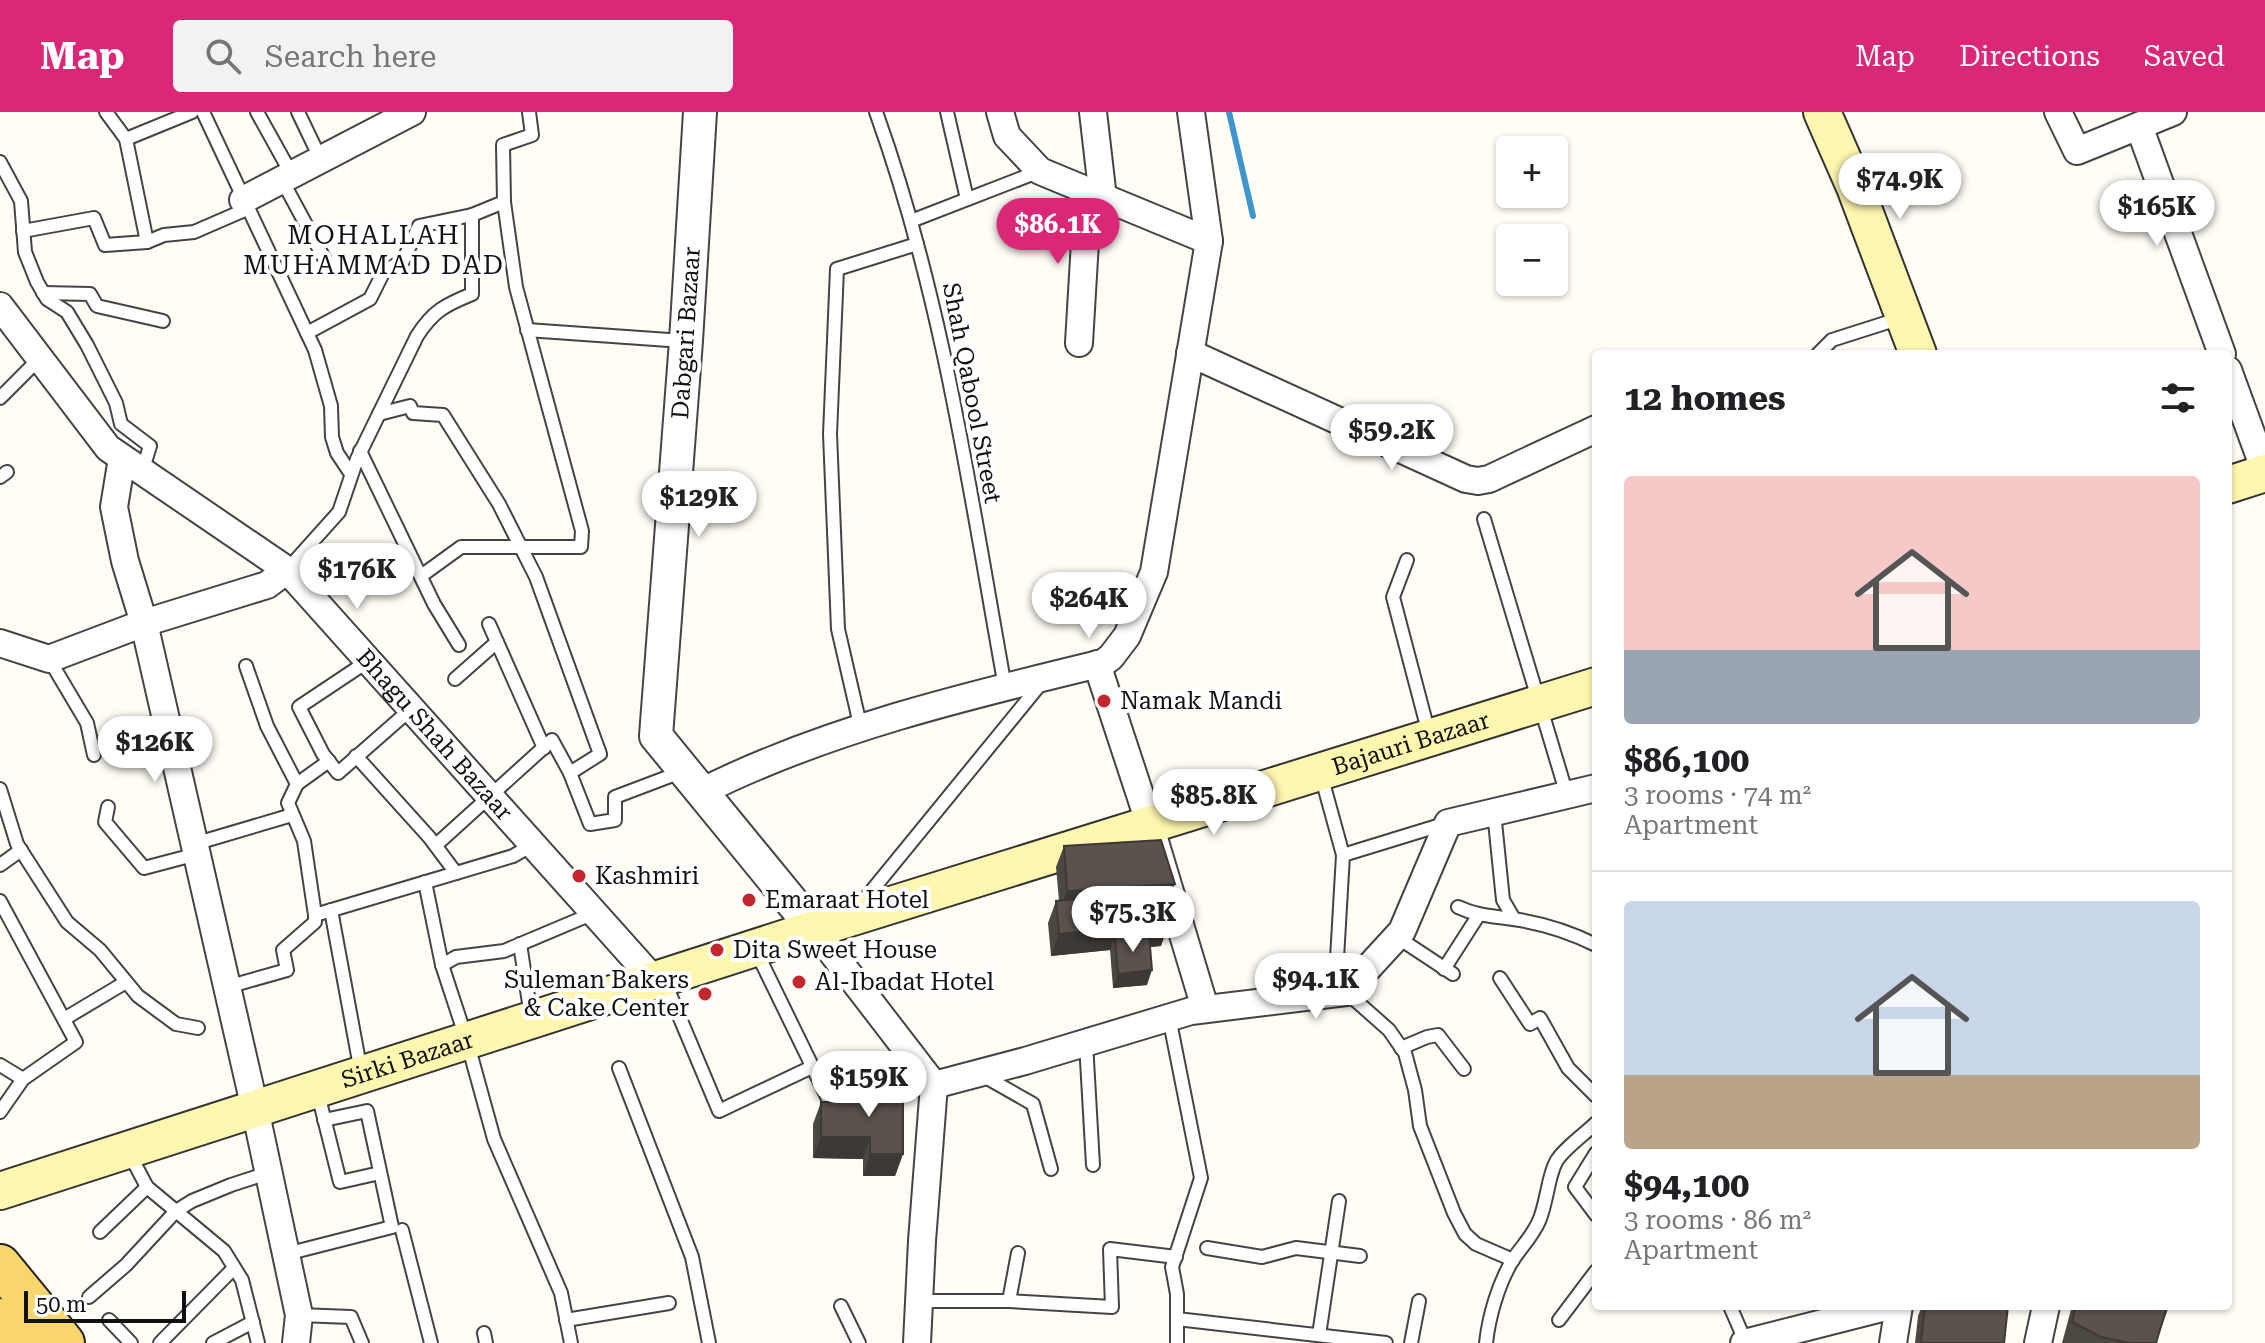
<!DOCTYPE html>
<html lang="en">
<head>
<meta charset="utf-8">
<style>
	body { margin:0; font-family:"Roboto Serif",serif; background:#f2f2f2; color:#202124; height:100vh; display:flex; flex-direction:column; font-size:30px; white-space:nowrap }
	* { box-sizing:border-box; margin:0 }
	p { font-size:26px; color:#757577 }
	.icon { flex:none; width:44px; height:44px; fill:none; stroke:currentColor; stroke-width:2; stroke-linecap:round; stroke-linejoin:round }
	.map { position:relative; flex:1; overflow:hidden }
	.side { position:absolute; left:1592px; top:238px; width:640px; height:960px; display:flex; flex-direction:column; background:#fff; border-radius:8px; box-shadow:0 2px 6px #0004 }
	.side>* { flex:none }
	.buttons { position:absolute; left:1496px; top:24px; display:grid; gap:16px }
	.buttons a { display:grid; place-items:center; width:72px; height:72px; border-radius:8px; background:#fff; box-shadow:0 2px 6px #0004; font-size:40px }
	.scale { position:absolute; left:24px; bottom:20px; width:162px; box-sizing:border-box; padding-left:8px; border:4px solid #111; border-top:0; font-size:22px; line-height:28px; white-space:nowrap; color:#111; -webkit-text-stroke:6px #fff; paint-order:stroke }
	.price { position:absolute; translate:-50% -68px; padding:0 18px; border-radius:28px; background:#fff; color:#222; font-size:26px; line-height:52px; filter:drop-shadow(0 2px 4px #0008) }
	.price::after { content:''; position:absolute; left:50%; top:48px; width:24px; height:18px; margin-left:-12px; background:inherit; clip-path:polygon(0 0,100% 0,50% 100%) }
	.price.current { background:#db2777; color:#fff }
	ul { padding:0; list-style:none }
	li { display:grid; align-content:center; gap:16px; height:424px; padding:0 32px }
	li+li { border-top:2px solid #e0e0e0 }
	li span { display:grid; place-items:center; height:248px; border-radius:8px; color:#555 }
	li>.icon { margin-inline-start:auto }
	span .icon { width:144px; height:144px; fill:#fffc; stroke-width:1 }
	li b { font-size:34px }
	h2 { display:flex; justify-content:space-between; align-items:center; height:96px; padding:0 32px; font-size:34px }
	header { display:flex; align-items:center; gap:48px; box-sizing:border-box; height:112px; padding:0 40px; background:#db2777; color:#fff }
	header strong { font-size:38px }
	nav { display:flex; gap:44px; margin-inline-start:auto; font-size:28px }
	.search { width:560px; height:72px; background:#f2f2f2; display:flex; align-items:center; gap:20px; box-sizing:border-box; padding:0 28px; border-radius:8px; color:#757577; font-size:30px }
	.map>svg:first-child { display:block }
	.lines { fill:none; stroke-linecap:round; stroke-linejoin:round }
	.stream { stroke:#3f96cf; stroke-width:6 }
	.service-casing { stroke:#444; stroke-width:16 }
	.minor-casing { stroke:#444; stroke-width:30 }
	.tertiary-casing { stroke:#444; stroke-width:36 }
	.secondary-casing { stroke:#333; stroke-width:40 }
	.primary-casing { stroke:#222; stroke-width:44 }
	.service { stroke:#fff; stroke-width:12 }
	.minor { stroke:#fff; stroke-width:26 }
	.tertiary { stroke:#fff; stroke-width:32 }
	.secondary { stroke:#fff6b0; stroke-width:36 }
	.primary { stroke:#f9d66b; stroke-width:40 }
	.wall { fill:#4d4742 }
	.shaded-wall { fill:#3f3936 }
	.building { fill:#5a524d; stroke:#3f3936; stroke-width:2 }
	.poi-dot { fill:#c4262e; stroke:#fff; stroke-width:3 }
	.labels { text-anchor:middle; stroke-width:8; stroke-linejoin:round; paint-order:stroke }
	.street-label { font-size:24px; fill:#111; stroke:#fff }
	.poi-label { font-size:24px; fill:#111; stroke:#fff; text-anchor:start }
	.neighbourhood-label { font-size:26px; letter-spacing:2px; fill:#111; stroke:#fff }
</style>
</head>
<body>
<header>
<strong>Map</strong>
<div class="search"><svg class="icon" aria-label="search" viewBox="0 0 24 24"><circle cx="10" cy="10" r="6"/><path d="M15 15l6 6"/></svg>Search here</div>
<nav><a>Map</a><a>Directions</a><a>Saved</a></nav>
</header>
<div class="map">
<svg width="2265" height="1231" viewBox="0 0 2265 1231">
	<rect width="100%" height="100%" fill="#fffdf5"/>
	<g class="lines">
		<!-- stream -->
		<polyline class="stream" points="1229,0 1253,104"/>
		<defs>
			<g id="service">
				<polyline points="106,0 126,27 192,0"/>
				<polyline points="203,0 315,238 331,294 332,325 337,341 351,362"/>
				<polyline points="257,0 292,63"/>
				<polyline points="298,0 321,48"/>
				<path d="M876,0C943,186 970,381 1005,575"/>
				<polyline points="947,0 967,87"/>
				<polyline points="126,27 147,130"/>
				<polyline points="0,50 21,89 25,140 37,170 47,187 67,200 87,233 116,291 121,312 150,334 142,360"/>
				<polyline points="282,68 324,146"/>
				<polyline points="911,109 1040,59"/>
				<polyline points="23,119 94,106 105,133 147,130 164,123 194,120 247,97"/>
				<polyline points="43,181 90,182 97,194 163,209"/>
				<polyline points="527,218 683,229"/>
				<polyline points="307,221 370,187 384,159 403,149 419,114 472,103"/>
				<polyline points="1818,242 1832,228 1901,206"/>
				<polyline points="0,286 41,245"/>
				<polyline points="379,302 410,294 413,301 443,303 499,392 536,465 600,642 570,661"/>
				<polyline points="360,339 434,492 459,533"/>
				<polyline points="0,365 7,360"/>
				<polyline points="1484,407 1567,683"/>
				<polyline points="1407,448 1393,485 1429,622"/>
				<path d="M287,458L339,400L357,347L417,224C433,199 445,193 472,182V103L504,90L503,33L532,23L529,0"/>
				<polyline points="421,464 461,435 581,435 582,419 516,175 504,90"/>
				<polyline points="489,512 544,636"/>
				<polyline points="49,547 87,611 94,643"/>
				<polyline points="368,549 299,595 323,642 338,661 411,597"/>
				<polyline points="455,567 497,530"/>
				<polyline points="861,617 838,517 830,322 837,157 917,132"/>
				<polyline points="356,644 429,725 456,761"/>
				<polyline points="1321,663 1343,743 1335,881"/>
				<polyline points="297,672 329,649"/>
				<polyline points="0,677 17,732 67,810 100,838 138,884 176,912 198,916"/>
				<polyline points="108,695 105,710 144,756 197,742"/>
				<polyline points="1494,700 1503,788 1514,807"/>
				<polyline points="194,732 292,703"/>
				<polyline points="436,733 552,628 570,661 590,712 615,708 615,685 681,660"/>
				<polyline points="1343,743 1444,712"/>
				<polyline points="0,753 21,738"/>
				<polyline points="425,770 442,853 467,929 494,1027 561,1181 571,1231"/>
				<polyline points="0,789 76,930 23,967 0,1000"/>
				<polyline points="860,793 1043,569"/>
				<path d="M1458,795C1477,804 1492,804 1513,807C1541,811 1570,820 1596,833"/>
				<polyline points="331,798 361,960"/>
				<polyline points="315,803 513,744 532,733"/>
				<polyline points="1397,825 1453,862"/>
				<polyline points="520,832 531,904"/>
				<polyline points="756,839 834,999 838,998"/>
				<polyline points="442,853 456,845 504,839 594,801"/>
				<polyline points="1444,857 1478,804"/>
				<polyline points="1500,866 1530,912 1540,906 1568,956 1596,984"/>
				<polyline points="664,868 719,999 812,955"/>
				<polyline points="227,875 287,858 283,838 315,810 315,803 304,729 288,691 297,672 267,614 246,554"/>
				<polyline points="1346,880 1389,918 1405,941 1415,978 1420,1014 1454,1101 1465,1122 1476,1132 1513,1148"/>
				<polyline points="1169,905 1201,1066 1172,1155 1177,1182 1177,1231"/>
				<polyline points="64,907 126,870"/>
				<polyline points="1086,931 1093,1053"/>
				<polyline points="1401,936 1427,925 1438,923 1464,957"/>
				<polyline points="0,953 23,967"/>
				<polyline points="619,956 692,1145 709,1231"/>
				<polyline points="982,963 1033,992 1051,1057"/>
				<polyline points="318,982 340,1070 380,1061"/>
				<polyline points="890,984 934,973"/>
				<polyline points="129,1041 147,1075 224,1139 242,1168 258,1231"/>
				<polyline points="1596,1041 1575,1075 1596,1103"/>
				<polyline points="402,1118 431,1231"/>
				<polyline points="100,1120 147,1075"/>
				<polyline points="1207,1136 1262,1145 1296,1136 1360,1144"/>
				<polyline points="286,1142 392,1115 367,999 324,1008"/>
				<polyline points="89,1185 126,1153 176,1099 192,1089 231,1073 268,1061"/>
				<polyline points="919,1189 1009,1189 1112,1195 1110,1137 1176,1145"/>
				<polyline points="1009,1189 1018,1141"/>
				<polyline points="841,1194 859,1231"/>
				<polyline points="1730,1194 1746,1231"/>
				<polyline points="299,1203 351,1205 362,1231"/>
				<polyline points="1177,1207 1386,1231"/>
				<polyline points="109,1208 131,1231"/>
				<polyline points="566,1208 669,1191"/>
				<polyline points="1559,1208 1596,1159"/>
				<polyline points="484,1221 486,1231"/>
				<polyline points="1319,1223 1339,1089"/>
				<polyline points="160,1231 234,1156"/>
				<polyline points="213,1231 253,1210"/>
				<polyline points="1411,1231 1419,1189"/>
				<path d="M1486,1231C1489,1204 1498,1173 1512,1149C1521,1135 1532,1125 1539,1109C1547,1091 1548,1064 1556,1050C1562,1038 1586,1021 1596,1011"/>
			</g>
			<g id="minor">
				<polyline points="1000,0 1007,24 1040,59 1209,129"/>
				<polyline points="1093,0 1103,86"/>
				<polyline points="2058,0 2077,39 2173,0"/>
				<polyline points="2139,14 2222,242"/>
				<polyline points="243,88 412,0"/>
				<path id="s1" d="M0,194L108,336L287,458L655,869"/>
				<polyline points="1079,231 1088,79"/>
				<polyline points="1190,241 1466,367 1478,369 1489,367 1596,317"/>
				<polyline points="2228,258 2265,359"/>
				<polyline points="122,346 114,395 125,449 144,511 255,997 299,1203 296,1231"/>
				<polyline points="0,531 49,547 144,511 267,473 287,458"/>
				<polyline points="1097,552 1150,713 1205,896"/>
				<path d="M701,680C824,618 970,583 1103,551L1111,545L1127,524L1154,460L1209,129L1191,0"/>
				<polyline points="814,817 934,973 922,1129 917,1231"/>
				<polyline points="934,973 1025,949 1191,899 1346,880 1402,819 1448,711 1596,676"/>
				<polyline points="1744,1231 1890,1194"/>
				<polyline points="1893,1231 1899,1194"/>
				<polyline points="2038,1231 2046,1194"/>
			</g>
			<polyline id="tertiary" points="700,0 686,229 656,624 814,817"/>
			<g id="secondary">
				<polyline points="1822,0 1855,75 1918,242"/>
				<polyline points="2228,373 2265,361"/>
				<path id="s2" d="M0,1079L814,817L1596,574"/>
			</g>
			<g id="primary">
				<polyline points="0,1153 64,1231"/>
				<polyline points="0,1207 19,1231"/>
			</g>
		</defs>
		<!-- service casing -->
		<use href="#service" class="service-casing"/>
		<!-- minor casing -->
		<use href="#minor" class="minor-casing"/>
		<!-- tertiary casing -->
		<use href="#tertiary" class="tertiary-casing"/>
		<!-- secondary casing -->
		<use href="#secondary" class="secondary-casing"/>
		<!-- primary casing -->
		<use href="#primary" class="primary-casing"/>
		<!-- service -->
		<use href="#service" class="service"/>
		<!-- minor -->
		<use href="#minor" class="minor"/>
		<!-- tertiary -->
		<use href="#tertiary" class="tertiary"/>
		<!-- secondary -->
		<use href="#secondary" class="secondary"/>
		<!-- primary -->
		<use href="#primary" class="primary"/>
	</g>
	<!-- wall -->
	<g class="wall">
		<polygon points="1064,734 1167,794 1161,834 1150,835 1147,873 1113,876 1110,838 1051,844 1048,811 1056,789 1059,789 1056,755"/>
		<polygon points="863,974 903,1042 895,1064 863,1064 863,1047 813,1046 813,1012 821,990 857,990"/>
		<polygon points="1922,1194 2008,1194 2004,1231 1915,1231 1918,1204"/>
		<polygon points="2072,1194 2169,1194 2156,1231 2062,1231"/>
	</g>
	<!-- shaded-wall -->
	<g class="shaded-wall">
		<polygon points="1175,772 1167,794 1059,800 1067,779"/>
		<polygon points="1169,812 1161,834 1116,838 1115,825 1110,838 1051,844 1059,822"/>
		<polygon points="1152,858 1147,873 1113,876 1118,862"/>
		<polygon points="821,1025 870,1025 863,1047 813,1046"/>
		<polygon points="870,1042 903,1042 895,1064 863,1064"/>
	</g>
	<!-- building -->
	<g class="building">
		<polygon points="1161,728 1175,772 1067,779 1064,734"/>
		<polygon points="1166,779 1169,812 1059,822 1056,789"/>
		<polygon points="1149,822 1152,858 1118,862 1115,825"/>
		<polygon points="863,974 903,974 903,1042 870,1042 870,1025 821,1025 821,990 863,990"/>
		<polygon points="1925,1194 2008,1194 2004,1231 1921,1231"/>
		<polygon points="2076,1194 2167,1194 2156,1231 2130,1231 2101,1225 2072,1210"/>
	</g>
	<!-- markers -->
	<g class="poi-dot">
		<circle cx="1104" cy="589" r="8"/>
		<circle cx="579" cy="764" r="8"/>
		<circle cx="749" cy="788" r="8"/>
		<circle cx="717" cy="838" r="8"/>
		<circle cx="799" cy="870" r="8"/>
		<circle cx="705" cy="882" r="8"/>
	</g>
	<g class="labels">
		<!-- street labels -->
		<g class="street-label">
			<text transform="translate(686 221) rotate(-86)" y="8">Dabgari Bazaar</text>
			<text transform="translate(972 281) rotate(79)" y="8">Shah Qabool Street</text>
			<text dy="8" stroke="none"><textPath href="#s1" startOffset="616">Bhagu Shah Bazaar</textPath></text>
			<text dy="8" stroke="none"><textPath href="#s2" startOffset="1480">Bajauri Bazaar</textPath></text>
			<text dy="8" stroke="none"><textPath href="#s2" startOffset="428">Sirki Bazaar</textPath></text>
		</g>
		<!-- poi labels -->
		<g class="poi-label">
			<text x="1120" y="597">Namak Mandi</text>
			<text x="595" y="772">Kashmiri</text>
			<text x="765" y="796">Emaraat Hotel</text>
			<text x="733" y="846">Dita Sweet House</text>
			<text x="689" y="876" text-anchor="end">Suleman Bakers<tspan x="689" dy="28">&amp; Cake Center</tspan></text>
			<text x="815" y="878">Al-Ibadat Hotel</text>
		</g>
		<!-- neighbourhood labels -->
		<g class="neighbourhood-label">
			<text x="374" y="132">MOHALLAH<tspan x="374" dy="30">MUHAMMAD DAD</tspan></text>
		</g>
	</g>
</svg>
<div class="buttons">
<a>+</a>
<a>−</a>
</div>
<div class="scale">50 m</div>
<b class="price" style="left:1900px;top:109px">$74.9K</b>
<b class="price" style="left:2157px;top:136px">$165K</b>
<b class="price current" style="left:1058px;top:154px">$86.1K</b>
<b class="price" style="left:1392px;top:360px">$59.2K</b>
<b class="price" style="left:699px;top:427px">$129K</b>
<b class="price" style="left:357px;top:499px">$176K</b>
<b class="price" style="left:1089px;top:528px">$264K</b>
<b class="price" style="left:155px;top:672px">$126K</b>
<b class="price" style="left:1214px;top:725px">$85.8K</b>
<b class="price" style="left:1133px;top:842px">$75.3K</b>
<b class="price" style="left:1316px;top:909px">$94.1K</b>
<b class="price" style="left:869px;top:1007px">$159K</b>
<section class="side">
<h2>12 homes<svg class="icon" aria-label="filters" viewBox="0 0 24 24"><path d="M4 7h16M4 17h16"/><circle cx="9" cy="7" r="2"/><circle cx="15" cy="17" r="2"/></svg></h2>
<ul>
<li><span style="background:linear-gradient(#f6c9c9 70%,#9aa5b1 0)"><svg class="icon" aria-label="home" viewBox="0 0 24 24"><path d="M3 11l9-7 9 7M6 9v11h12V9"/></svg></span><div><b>$86,100</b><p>3 rooms · 74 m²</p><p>Apartment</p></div></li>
<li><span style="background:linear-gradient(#c9d6e8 70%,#b9a48a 0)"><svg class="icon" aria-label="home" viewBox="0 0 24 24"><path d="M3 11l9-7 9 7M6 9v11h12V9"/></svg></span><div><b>$94,100</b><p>3 rooms · 86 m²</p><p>Apartment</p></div></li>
</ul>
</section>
</div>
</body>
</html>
